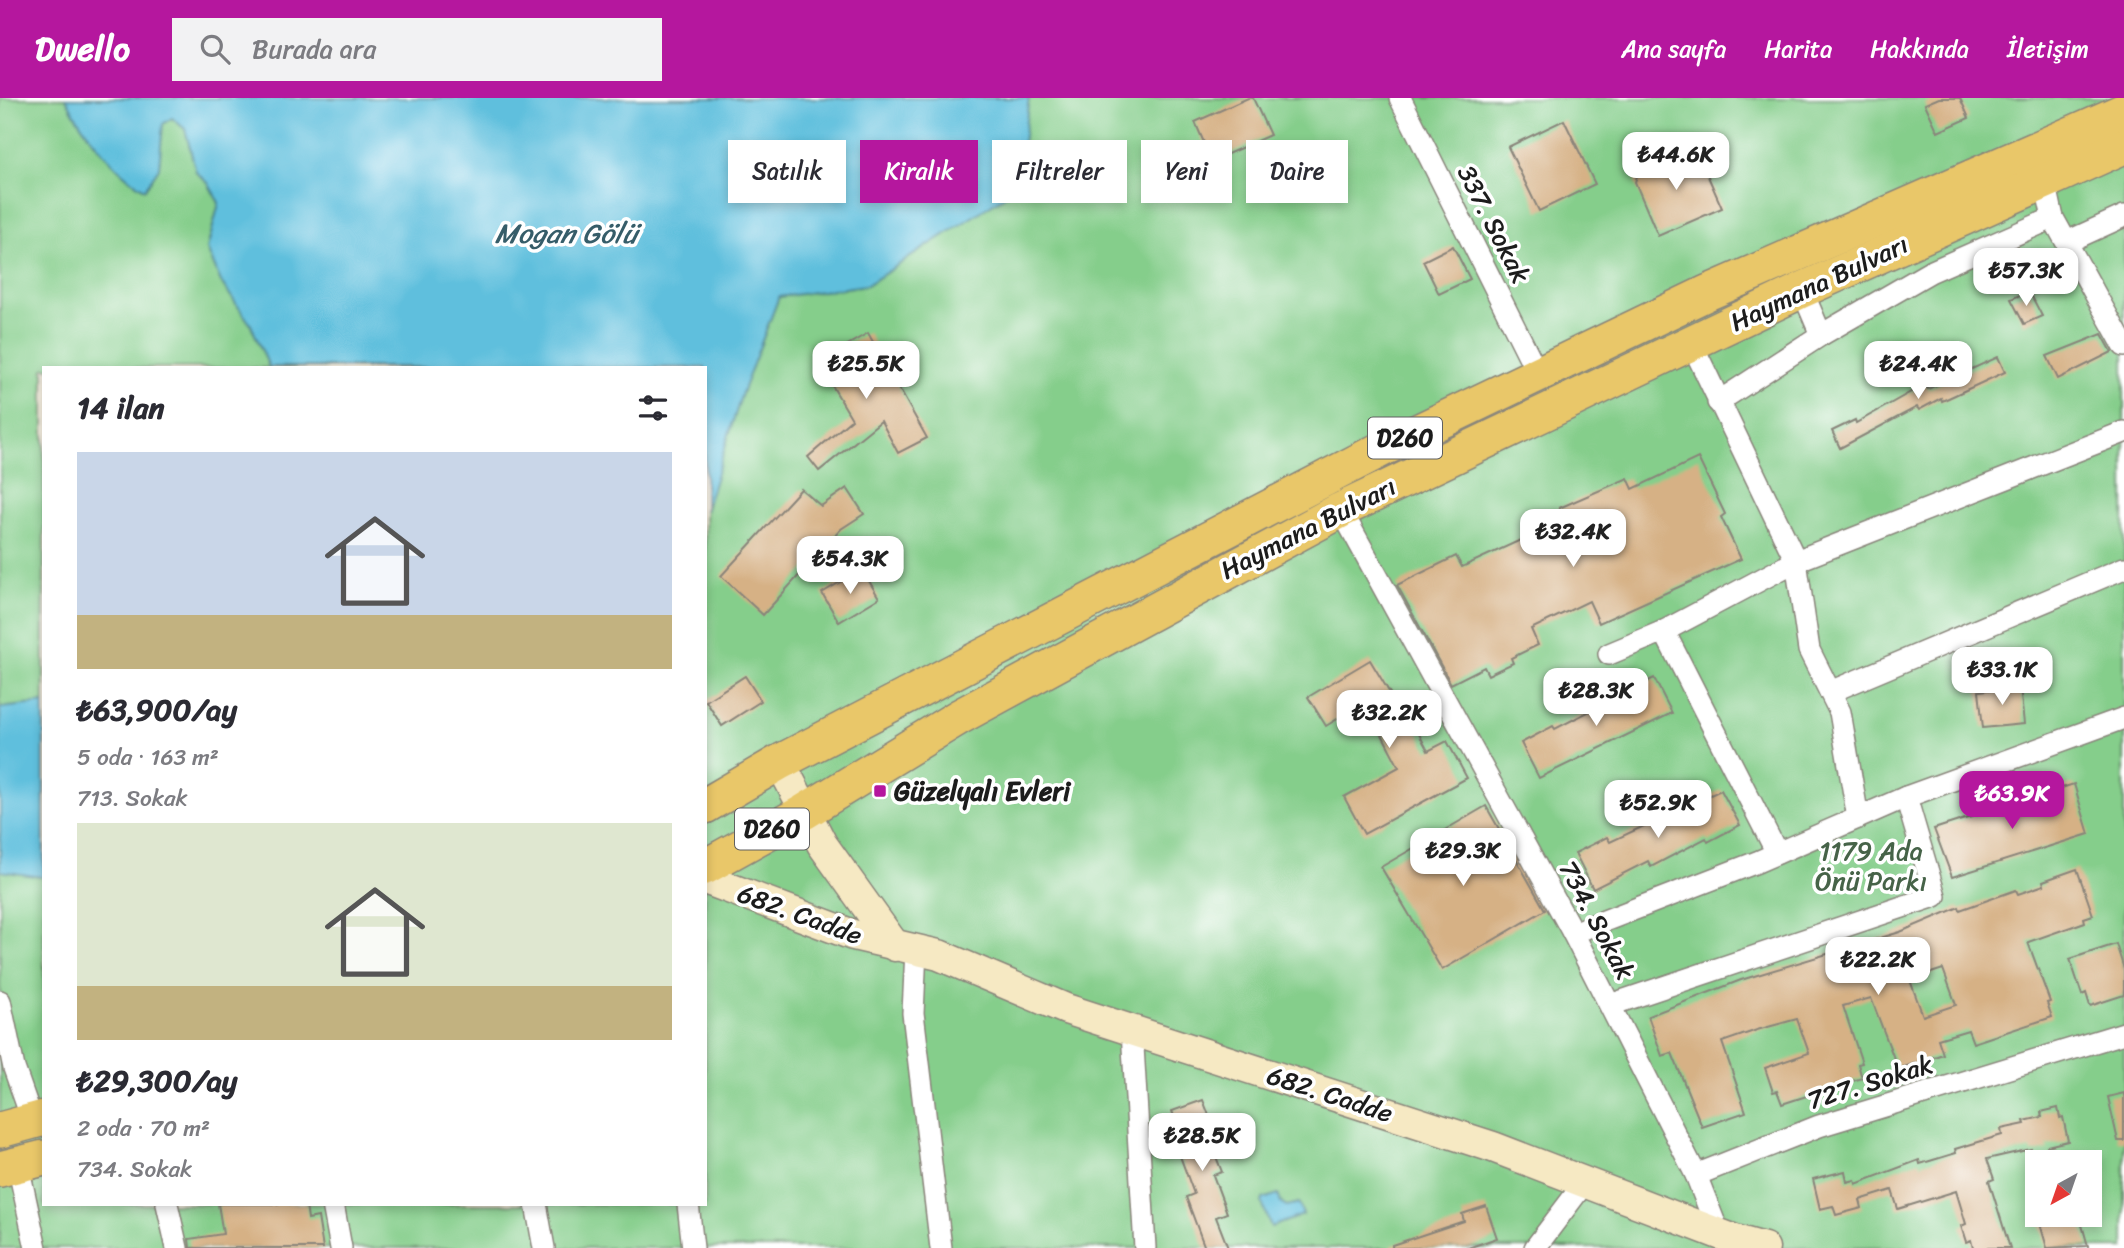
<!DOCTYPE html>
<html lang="tr">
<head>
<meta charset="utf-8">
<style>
	body { margin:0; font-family:Sriracha,sans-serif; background:#f2f2f3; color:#2b2b33; height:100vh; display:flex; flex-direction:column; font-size:26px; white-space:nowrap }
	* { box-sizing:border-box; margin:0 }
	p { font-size:23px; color:#7c7c81 }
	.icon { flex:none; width:38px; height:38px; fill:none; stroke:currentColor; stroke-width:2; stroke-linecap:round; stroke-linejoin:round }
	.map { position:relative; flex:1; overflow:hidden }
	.side { position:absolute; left:42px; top:268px; width:665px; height:840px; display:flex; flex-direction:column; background:#fff; border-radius:0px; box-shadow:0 4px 10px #0003 }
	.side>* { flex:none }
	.guide { position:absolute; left:728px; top:42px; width:665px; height:63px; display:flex; gap:14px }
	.needle { width:46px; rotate:220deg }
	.controls { position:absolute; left:2025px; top:1052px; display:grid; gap:14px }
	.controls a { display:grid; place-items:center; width:77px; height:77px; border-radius:0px; background:#fff; box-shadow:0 4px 10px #0003; font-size:35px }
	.price { position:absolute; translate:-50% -60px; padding:0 16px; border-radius:14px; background:#fff; color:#222; font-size:23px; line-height:46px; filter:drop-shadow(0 2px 4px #0008) }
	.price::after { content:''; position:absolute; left:50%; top:42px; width:21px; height:16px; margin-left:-10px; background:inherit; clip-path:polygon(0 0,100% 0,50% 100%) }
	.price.on { background:#b5179e; color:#fff }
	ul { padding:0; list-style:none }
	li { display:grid; align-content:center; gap:14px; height:371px; padding:0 35px }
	li span { display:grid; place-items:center; height:217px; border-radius:0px; color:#555 }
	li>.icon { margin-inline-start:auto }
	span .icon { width:126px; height:126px; fill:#fffc; stroke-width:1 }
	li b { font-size:30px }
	h2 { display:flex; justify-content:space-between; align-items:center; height:84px; padding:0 35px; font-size:30px }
	.pill { padding:0 24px; border-radius:0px; background:#fff; box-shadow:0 4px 10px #0003; font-size:24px; line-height:63px }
	.pill.on { background:#b5179e; color:#fff }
	header { display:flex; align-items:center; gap:42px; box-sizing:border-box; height:98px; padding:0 35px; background:#b5179e; color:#fff }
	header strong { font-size:33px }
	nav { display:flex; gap:38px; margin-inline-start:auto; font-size:24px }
	.search { width:490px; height:63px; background:#f2f2f3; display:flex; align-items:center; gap:18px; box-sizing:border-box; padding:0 24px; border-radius:0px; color:#7c7c81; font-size:26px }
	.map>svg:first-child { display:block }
	.green { fill:#85ce8b; stroke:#507554; stroke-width:2; fill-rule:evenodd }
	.water { fill:#5ebfdd; stroke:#3d6e7c; stroke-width:2 }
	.building { fill:#d6b185; fill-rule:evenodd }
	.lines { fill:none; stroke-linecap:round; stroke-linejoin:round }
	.minor-casing { stroke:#89847a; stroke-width:24 }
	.secondary-casing { stroke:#89847a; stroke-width:33 }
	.trunk-casing { stroke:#89847a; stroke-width:38 }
	.minor { stroke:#fff; stroke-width:21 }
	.secondary { stroke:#f6e9c3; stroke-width:30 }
	.trunk { stroke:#e9c769; stroke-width:35 }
	.poi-dot { fill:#b5179e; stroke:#fff; stroke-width:2.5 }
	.labels { text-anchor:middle; stroke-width:7; stroke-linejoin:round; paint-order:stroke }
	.shield { fill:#fff; stroke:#606060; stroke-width:2 }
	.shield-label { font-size:24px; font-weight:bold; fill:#1c1c1c }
	.street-label { font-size:26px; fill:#1c1c1c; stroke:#fff }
	.poi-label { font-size:26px; font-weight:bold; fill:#1c1c1c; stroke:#fff; text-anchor:start }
	.park-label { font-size:26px; fill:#466348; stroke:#fff }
	.water-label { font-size:28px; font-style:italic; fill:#365d69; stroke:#fff }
</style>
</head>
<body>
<header>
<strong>Dwello</strong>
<div class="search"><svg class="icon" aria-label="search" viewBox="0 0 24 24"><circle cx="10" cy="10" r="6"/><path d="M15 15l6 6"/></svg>Burada ara</div>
<nav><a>Ana sayfa</a><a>Harita</a><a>Hakkında</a><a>İletişim</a></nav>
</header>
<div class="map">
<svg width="2124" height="1150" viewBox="0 0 2124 1150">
	<rect width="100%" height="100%" fill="#fff"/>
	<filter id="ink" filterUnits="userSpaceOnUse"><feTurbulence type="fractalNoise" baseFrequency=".0143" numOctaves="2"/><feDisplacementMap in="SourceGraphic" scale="14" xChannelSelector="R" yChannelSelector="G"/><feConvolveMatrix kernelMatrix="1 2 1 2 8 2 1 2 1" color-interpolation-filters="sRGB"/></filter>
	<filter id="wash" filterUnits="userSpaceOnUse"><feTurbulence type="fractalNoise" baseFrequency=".00686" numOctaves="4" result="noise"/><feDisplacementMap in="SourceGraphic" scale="28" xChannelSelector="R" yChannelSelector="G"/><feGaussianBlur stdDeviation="1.57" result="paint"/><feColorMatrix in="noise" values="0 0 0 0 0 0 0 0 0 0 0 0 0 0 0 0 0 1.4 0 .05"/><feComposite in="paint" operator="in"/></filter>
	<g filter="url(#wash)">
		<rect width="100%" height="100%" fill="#f6ecd9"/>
		<!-- green -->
		<path class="green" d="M0,0H2124V1150H0ZM44,270H705V1106H44ZM2037,1064H2090V1116H2037Z"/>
		<!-- water -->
		<g class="water">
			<path d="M66,0H1029L1017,90L867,187L779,199L742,295L705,413V270L269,269L251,227L221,184L207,151L219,105L208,85L196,74L185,31L172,20L163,26L159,70L145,91C116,76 80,30 66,0Z"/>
			<polygon points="44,605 44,778 41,779 0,773 0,610"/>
			<polygon points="1278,1096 1281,1105 1287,1108 1299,1105 1303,1117 1271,1129 1262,1105 1263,1101"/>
		</g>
		<g id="blocks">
			<!-- building -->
			<g class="building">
				<polygon points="1248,0 1253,0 1270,37 1212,63 1195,24"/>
				<polygon points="1939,0 1960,0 1969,20 1938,34 1925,6"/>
				<polygon points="1564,22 1595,86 1539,113 1508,49"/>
				<polygon points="1691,55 1707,76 1722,110 1658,138 1635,84 1642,64"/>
				<polygon points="1453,148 1470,181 1439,196 1423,163"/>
				<polygon points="2029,193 2042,218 2024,226 2011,201"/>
				<polygon points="868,235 927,340 898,355 881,323 819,373 808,359 852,321 818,264"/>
				<polygon points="2102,236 2112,254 2058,281 2047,258"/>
				<polygon points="1998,259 2005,274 1942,303 1941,300 1919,312 1917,309 1840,350 1832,333 1855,322 1856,325 1925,286 1928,291"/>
				<polygon points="1698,360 1725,416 1721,419 1741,461 1599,525 1589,503 1531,531 1538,547 1511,560 1513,565 1488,577 1484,569 1451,586 1397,487 1456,458 1462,469 1564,422 1559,410 1628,380 1633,391"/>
				<polygon points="847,390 864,416 841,431 763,517 721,478 801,391 821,408"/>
				<polygon points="862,471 879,500 839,524 822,495"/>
				<polygon points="1370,562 1397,607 1402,604 1428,653 1447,643 1467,680 1364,736 1344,699 1399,669 1365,604 1326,628 1308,599"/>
				<polygon points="745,578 761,603 722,628 706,603"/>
				<polygon points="1654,580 1672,615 1539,680 1521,645 1553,628 1555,631"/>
				<polygon points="2020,588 2024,626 1983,630 1979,593"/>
				<polygon points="2074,686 2089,736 1952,779 1934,731"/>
				<polygon points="1721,692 1740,727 1708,744 1706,740 1651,769 1648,763 1593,791 1575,755 1607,739 1610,744"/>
				<polygon points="1486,708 1545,812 1442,872 1381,769"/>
				<path d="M2077,771L2093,817L2084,820L2085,824L2028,844L2050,904L2047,905L2052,919L1973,945L1968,932L1938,941L1943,956L1898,971L1871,900L1843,908L1862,965L1858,966L1862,980L1782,1006L1777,993L1773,994L1765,970L1809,955L1797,921L1757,932L1722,944L1746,1014L1702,1029L1672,955L1662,958L1648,918L1741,882L1900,834L1959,809L1960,812L2016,792L2018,796L2044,787L2043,783ZM1943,871L1956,907L1923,918L1910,882Z"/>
				<polygon points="2116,846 2124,871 2124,897 2090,908 2086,895 2082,897 2070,861"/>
				<polygon points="2124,995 2124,1043 2118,1043 2108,999"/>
				<polygon points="1203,1002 1214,1030 1206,1033 1222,1074 1213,1077 1227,1115 1216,1119 1228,1150 1205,1150 1186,1099 1194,1096 1180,1058 1188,1055 1172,1013"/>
				<polygon points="2058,1010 2060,1020 2063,1019 2068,1043 2047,1048 2048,1052 2032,1055 2031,1051 1987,1061 1994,1081 1989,1083 2010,1150 1973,1150 1971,1142 1966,1144 1961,1128 1966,1126 1956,1093 1898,1111 1892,1092 1860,1102 1862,1110 1836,1117 1833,1108 1820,1111 1813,1081 1845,1073 1847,1084 1855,1082 1856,1086 1919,1062 1920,1066 1956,1055 1955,1051 2002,1037 2001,1031 2025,1026 2024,1023 2042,1019 2041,1014"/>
				<polygon points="218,1106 306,1106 308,1121 318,1119 323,1150 190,1150 189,1141 223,1136"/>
				<polygon points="1486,1108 1497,1140 1468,1150 1392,1150 1392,1147 1464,1123 1462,1116"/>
				<polygon points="2058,1116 2071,1116 2072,1122 2080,1120 2088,1148 2047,1150 2039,1122"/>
			</g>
		</g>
	</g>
	<g filter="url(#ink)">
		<use href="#blocks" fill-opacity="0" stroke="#89847a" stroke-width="2"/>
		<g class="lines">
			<defs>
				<g id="minor">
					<polyline points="1400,0 1538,276"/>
					<polyline points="2045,83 2053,120 2124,248"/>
					<polyline points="2067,144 2124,118"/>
					<polyline points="1802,192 1821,237"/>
					<polyline points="1691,244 1796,463 1809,552 1840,614 1858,720"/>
					<polyline points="1718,304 1821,237 1930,174 2053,120"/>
					<polyline points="1341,412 1573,835 1696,1077"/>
					<polyline points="1664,533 1777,755"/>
					<polyline points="1609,556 1664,533 1796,463 2124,334"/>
					<polyline points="1830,594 2124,470"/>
					<polyline points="1573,835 1757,764 1906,699 2124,620"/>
					<polyline points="916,852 913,915 941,1150"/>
					<polyline points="0,903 14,970 33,1024"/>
					<polyline points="1610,907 1935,798 1906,699"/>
					<polyline points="1132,932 1145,1150"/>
					<polyline points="18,1067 36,1150"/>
					<polyline points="167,1106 177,1150"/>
					<polyline points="333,1106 341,1150"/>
					<polyline points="536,1106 544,1150"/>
					<polyline points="688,1106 693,1150"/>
					<polyline points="1719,1136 1696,1077 1819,1028 2124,935"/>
					<polyline points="1535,1150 1585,1084"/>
				</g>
				<g id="secondary">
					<polyline points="780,664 822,746 895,848"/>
					<polyline points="705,781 853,837 939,857 1066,911 1493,1049 1735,1142 1764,1150"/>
				</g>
				<g id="trunk">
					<polyline points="705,708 780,664 1382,351 1707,195 2124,13"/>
					<polyline points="705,769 804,714 959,619 1341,412 1802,192 2124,48"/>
					<polyline points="0,1032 44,1020"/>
					<polyline points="0,1071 44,1060"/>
				</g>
			</defs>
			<!-- minor casing -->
			<use href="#minor" class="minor-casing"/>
			<!-- secondary casing -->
			<use href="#secondary" class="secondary-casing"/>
			<!-- trunk casing -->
			<use href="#trunk" class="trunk-casing"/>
			<!-- minor -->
			<use href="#minor" class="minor"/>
			<!-- secondary -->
			<use href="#secondary" class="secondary"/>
			<!-- trunk -->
			<use href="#trunk" class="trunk"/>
		</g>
	</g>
	<!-- markers -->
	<rect class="poi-dot" x="873" y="686" width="14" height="14" rx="3.5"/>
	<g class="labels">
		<!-- shield labels -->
		<g class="shield">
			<rect x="1368" y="319.5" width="74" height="41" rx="5"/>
			<rect x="735" y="710.5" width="74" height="41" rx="5"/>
		</g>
		<g class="shield-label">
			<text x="1405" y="348">D260</text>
			<text x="772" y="739">D260</text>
		</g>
		<!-- street labels -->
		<g class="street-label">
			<text transform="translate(1494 126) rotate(63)" y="9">337. Sokak</text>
			<text transform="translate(1819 185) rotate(-25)" y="9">Haymana Bulvarı</text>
			<text transform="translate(1308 430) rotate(-27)" y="9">Haymana Bulvarı</text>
			<text transform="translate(800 816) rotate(20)" y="9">682. Cadde</text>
			<text transform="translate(1597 822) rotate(62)" y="9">734. Sokak</text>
			<text transform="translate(1870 984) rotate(-17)" y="9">727. Sokak</text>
			<text transform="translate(1330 996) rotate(18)" y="9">682. Cadde</text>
		</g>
		<!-- poi labels -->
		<g class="poi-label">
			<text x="894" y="702">Güzelyalı Evleri</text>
		</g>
		<!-- park labels -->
		<g class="park-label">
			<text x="1871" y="762">1179 Ada<tspan x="1871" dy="30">Önü Parkı</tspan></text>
		</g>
		<!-- water labels -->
		<g class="water-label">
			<text x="566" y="145">Mogan Gölü</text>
		</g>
	</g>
</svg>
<div class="controls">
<a><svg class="needle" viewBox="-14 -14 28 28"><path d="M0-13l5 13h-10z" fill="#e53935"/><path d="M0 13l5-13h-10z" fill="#7c7c81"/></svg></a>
</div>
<b class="price" style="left:1676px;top:94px">₺44.6K</b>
<b class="price" style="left:2026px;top:210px">₺57.3K</b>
<b class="price" style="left:866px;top:303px">₺25.5K</b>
<b class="price" style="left:1918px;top:303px">₺24.4K</b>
<b class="price" style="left:1573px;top:471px">₺32.4K</b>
<b class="price" style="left:850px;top:498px">₺54.3K</b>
<b class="price" style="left:2002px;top:609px">₺33.1K</b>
<b class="price" style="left:1596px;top:630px">₺28.3K</b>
<b class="price" style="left:1389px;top:652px">₺32.2K</b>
<b class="price on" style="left:2012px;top:733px">₺63.9K</b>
<b class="price" style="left:1658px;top:742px">₺52.9K</b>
<b class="price" style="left:1463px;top:790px">₺29.3K</b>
<b class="price" style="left:1878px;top:899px">₺22.2K</b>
<b class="price" style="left:1202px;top:1075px">₺28.5K</b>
<div class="guide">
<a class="pill">Satılık</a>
<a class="pill on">Kiralık</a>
<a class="pill">Filtreler</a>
<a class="pill">Yeni</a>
<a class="pill">Daire</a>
</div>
<section class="side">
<h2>14 ilan<svg class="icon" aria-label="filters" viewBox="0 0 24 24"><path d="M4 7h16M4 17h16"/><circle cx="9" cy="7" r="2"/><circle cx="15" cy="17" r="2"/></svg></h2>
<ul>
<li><span style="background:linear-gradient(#c9d6e8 75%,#c2b280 0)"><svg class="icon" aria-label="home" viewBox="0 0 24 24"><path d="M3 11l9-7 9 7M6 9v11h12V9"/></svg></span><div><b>₺63,900/ay</b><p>5 oda · 163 m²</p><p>713. Sokak</p></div></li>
<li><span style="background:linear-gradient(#dfe7d0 75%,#c2b280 0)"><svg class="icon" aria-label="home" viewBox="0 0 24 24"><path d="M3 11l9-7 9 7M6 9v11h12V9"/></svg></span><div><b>₺29,300/ay</b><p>2 oda · 70 m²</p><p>734. Sokak</p></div></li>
</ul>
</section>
</div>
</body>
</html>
